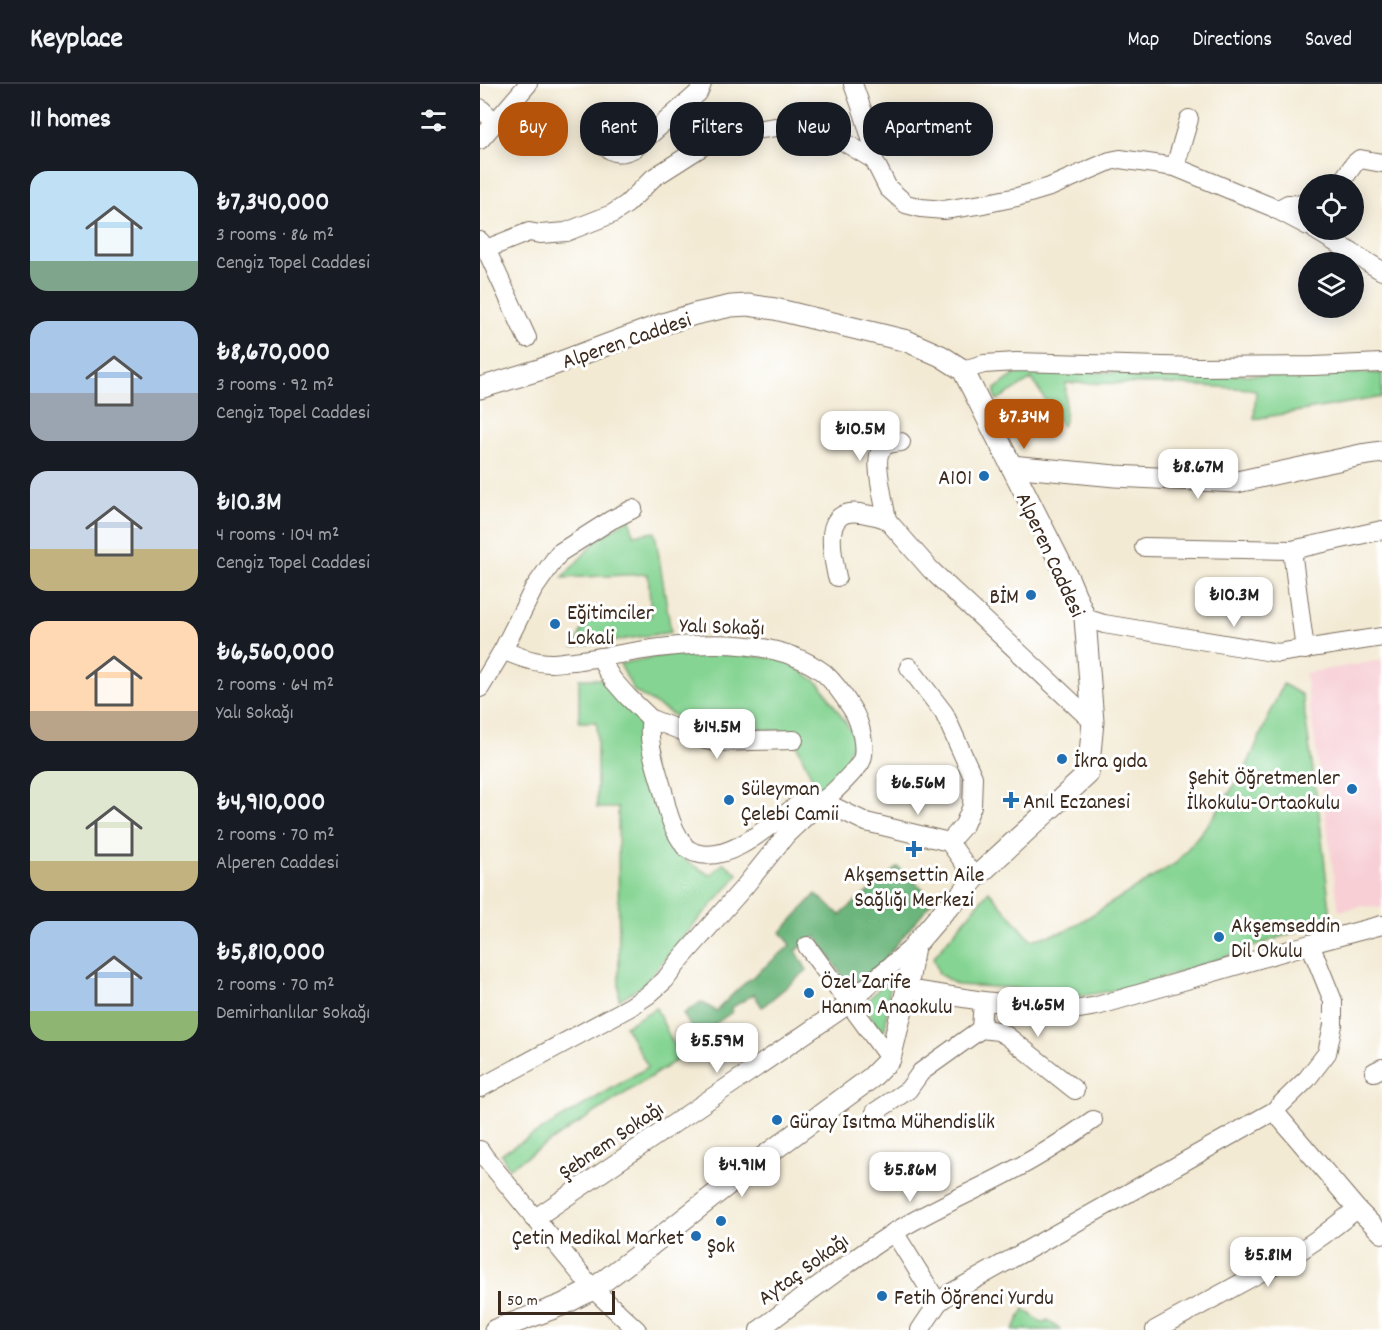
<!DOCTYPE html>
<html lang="en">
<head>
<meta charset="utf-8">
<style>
	body { margin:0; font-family:Dekko,sans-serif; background:#20242c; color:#f1f3f6; height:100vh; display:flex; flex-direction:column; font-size:22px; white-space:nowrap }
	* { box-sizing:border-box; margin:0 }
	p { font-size:20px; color:#9ea1a6 }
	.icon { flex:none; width:33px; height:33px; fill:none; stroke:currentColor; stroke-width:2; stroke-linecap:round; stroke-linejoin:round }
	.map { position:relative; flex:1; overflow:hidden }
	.side { display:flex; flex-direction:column; background:#171b24; width:480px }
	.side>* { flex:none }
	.top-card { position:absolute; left:18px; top:18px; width:570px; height:54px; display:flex; gap:12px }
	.tools { position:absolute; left:818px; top:90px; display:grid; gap:12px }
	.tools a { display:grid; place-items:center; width:66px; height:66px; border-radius:50%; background:#171b24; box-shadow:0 3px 15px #0003; font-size:30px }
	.scale { position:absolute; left:18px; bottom:15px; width:117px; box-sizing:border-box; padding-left:6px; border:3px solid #3b2a1e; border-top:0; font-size:16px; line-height:21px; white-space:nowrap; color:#3b2a1e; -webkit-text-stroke:4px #fff; paint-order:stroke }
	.price { position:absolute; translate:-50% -51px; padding:0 14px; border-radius:12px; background:#fff; color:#222; font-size:20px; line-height:39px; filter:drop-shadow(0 2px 3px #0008) }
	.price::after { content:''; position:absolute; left:50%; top:36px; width:18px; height:14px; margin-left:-9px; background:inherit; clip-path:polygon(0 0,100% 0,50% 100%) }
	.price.active { background:#b45309; color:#fff }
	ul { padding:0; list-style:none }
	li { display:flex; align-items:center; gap:18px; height:150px; padding:0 30px }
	li span { display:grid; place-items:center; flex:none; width:168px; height:120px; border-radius:18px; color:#555 }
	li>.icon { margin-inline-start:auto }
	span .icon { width:72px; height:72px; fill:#fffc; stroke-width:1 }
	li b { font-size:26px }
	h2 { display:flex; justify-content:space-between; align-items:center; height:72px; padding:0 30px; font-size:26px }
	.tag { padding:0 21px; border-radius:24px; background:#171b24; box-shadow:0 3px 15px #0003; font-size:21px; line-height:54px }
	.tag.active { background:#b45309; color:#fff }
	header { display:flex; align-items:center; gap:36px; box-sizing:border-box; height:84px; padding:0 30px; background:#171b24; border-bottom:2px solid #363941 }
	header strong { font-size:28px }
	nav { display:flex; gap:33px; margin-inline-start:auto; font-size:21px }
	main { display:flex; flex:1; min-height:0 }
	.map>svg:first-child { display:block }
	.built { fill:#f7cfd5 }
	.green { fill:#85d493; stroke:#607f58; stroke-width:1.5 }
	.forest { fill:#6cb67d; stroke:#54704e; stroke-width:1.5 }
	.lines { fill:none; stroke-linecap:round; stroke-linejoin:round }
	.minor-casing { stroke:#7b6d5e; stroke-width:20 }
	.tertiary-casing { stroke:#7b6d5e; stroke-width:23 }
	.minor { stroke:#fff; stroke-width:18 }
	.tertiary { stroke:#fff; stroke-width:21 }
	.poi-dot { fill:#1f6fb2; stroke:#fff; stroke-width:2 }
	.labels { text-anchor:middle; stroke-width:6; stroke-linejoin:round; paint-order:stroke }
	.street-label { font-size:22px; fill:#3b2a1e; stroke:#fff }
	.poi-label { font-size:22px; fill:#3b2a1e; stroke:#fff; text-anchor:start }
</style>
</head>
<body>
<header>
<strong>Keyplace</strong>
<nav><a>Map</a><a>Directions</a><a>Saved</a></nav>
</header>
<main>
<section class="side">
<h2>11 homes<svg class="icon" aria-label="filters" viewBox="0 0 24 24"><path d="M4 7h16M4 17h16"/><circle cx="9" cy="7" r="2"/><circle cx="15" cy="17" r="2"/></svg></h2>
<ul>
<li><span style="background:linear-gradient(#bfe0f5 75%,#7fa58c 0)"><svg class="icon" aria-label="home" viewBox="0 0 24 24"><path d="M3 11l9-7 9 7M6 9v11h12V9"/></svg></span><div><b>₺7,340,000</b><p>3 rooms · 86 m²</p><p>Cengiz Topel Caddesi</p></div></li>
<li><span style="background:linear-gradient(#a9c7e8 60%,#9aa5b1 0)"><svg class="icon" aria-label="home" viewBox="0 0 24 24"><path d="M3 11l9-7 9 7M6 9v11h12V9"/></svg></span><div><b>₺8,670,000</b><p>3 rooms · 92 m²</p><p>Cengiz Topel Caddesi</p></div></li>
<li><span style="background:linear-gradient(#c9d6e8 65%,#c2b280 0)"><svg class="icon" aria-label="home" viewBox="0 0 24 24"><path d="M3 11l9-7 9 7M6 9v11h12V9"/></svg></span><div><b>₺10.3M</b><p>4 rooms · 104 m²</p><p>Cengiz Topel Caddesi</p></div></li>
<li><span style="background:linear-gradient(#ffd9b3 75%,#b9a48a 0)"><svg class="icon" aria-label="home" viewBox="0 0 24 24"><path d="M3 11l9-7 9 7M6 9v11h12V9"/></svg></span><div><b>₺6,560,000</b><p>2 rooms · 64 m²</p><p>Yalı Sokağı</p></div></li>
<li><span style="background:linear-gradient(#dfe7d0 75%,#c2b280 0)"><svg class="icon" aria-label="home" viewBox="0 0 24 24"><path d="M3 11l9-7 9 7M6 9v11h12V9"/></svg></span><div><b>₺4,910,000</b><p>2 rooms · 70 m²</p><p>Alperen Caddesi</p></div></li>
<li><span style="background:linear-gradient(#a9c7e8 75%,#8fb573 0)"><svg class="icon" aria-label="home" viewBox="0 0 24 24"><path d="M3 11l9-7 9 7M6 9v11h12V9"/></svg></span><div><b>₺5,810,000</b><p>2 rooms · 70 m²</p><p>Demirhanlılar Sokağı</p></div></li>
</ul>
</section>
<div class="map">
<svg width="902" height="1246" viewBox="0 0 902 1246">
	<rect width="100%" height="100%" fill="#fff"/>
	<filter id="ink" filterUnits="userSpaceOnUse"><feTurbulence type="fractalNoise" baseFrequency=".0167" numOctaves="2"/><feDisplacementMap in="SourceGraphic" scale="12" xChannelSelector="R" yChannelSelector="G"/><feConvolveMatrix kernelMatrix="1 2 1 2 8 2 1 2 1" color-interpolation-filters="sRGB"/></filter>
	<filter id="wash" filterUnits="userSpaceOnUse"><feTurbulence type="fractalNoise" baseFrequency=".008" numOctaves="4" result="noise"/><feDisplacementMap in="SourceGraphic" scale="24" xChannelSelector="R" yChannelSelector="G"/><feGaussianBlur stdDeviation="1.35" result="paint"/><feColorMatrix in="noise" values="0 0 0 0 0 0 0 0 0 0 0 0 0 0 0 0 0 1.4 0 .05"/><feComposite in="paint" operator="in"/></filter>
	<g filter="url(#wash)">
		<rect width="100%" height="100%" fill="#f3ead4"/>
		<!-- built -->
		<polygon class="built" points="902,576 902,824 883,822 859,827 825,589"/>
		<!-- green -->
		<g class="green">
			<polygon points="540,287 779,291 902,289 902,313 774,335 776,307 771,305 686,300 586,299 585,337 582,342 552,295 517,316 515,313 515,305"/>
			<polygon points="150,434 153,451 175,448 191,548 94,563 107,535 171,532 168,490 82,494 117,456"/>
			<polygon points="202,567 248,570 304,575 340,600 374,651 361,696 337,705 311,648 205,638 154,607 140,580"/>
			<polygon points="99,595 121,595 162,637 184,746 206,777 230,791 244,779 258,790 250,801 217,837 162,902 139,916 138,724 117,724 117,638 99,638"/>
			<polygon points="803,600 822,611 839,729 851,835 742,874 654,903 595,913 532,904 477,901 459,890 453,874 509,807 551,856 586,847 696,779 732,735 766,684"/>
			<polygon points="411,891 405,946 399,946 384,921"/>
			<polygon points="176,924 200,974 29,1084 21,1070 168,983 145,942"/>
			<polygon points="544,1225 562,1239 568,1236 580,1246 533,1246"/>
		</g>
		<!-- forest -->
		<polygon class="forest" points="418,783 454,815 387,896 374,904 367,899 336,852 316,867 327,886 282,923 274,910 251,924 252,928 217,953 203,930 221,918 236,927 258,905 311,861 301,848 336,810 360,831"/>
	</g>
	<g filter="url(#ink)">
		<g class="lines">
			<defs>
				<g id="minor">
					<polyline points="373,0 384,31 392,58 394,76 408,104 426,120 441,124 464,126 503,120 537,113 570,103 630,77 640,75 695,83 792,123 828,142"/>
					<polyline points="0,24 15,38"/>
					<polyline points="0,56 48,0"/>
					<path d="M116,57C133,68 136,73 155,64L218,9L222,0"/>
					<polyline points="695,83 709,35"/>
					<polyline points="860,100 874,80 880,75 902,79"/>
					<polyline points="797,126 808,120 828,121"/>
					<polyline points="835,146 902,187"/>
					<polyline points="0,157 6,165 47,254"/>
					<polyline points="6,165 49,148 60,150 86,148 132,130 147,120 173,94 228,59 247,50 296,43 327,43 346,47 394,76"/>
					<polyline points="483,286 504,280 536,278 719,283 834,282 902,279"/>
					<path d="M407,436C405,422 394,379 400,368C404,359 413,359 421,358"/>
					<polyline points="664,463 812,466"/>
					<path d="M357,493C352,469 341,424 380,429C390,431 398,431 407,436L451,486L613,638"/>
					<polyline points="605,534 624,540 798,569 902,553"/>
					<path d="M23,566C38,573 55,579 71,579C79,579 87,577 94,577C115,574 136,571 158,567C214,558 296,552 344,589C355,599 364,612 372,625C380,637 389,669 379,681C370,691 354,710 343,716C338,719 324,719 316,722C291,740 249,780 216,769C215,769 209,766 208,765C205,764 204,761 202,758C191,742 187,726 183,707C177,685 166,658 171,635"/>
					<polyline points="825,566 812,466 902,446"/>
					<polyline points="121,573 126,585 133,596 148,613 171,635 225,656 235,658 314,656"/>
					<polyline points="429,583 464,629 493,693 492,722 484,741 469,758"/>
					<polyline points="0,604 23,566 53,506 79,469 131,436 153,425"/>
					<polyline points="327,862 410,975"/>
					<polyline points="427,905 503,917 594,926 617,922 830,860 902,841"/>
					<polyline points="501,945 518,947 527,952 595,1006"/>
					<polyline points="894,988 902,984"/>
					<polyline points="0,1004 150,923 168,911 185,896 200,876 265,802 306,751 342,717 386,738 469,758 495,794"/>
					<polyline points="794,1027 877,1125 902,1150"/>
					<polyline points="395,1028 428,1006 441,988 501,945 503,917"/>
					<polyline points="0,1066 4,1072 113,1205 157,1246"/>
					<polyline points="54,1135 369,920 395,895 434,862"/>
					<polyline points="414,1148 458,1219"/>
					<path d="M279,1246C323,1213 366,1179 413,1149C453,1124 498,1106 539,1083C565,1069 589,1053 613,1036"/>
					<polyline points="440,1246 458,1219 469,1210 794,1027 827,995 847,969 853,941 853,917 830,860"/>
					<polyline points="675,1246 820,1167 842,1152 877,1125"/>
				</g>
				<g id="tertiary">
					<polyline points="0,304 59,286 183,240 215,230 251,222 268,221 295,225 427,257 461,272 483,286 589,496 605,534 613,638 608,690 495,794 480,812 464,827 434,862 427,905 410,975 391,994 270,1083 153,1175 113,1205 82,1221 15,1246"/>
					<polyline points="531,382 635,392 757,398 881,371 902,368"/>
				</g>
			</defs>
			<!-- minor casing -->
			<use href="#minor" class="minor-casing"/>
			<!-- tertiary casing -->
			<use href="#tertiary" class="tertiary-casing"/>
			<!-- minor -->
			<use href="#minor" class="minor"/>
			<!-- tertiary -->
			<use href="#tertiary" class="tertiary"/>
		</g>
	</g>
	<!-- markers -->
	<g class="poi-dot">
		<circle cx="504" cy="392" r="6"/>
		<circle cx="551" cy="511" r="6"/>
		<circle cx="75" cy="540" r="6"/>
		<circle cx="582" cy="675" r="6"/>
		<circle cx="872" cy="705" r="6"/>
		<circle cx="249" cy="716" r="6"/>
		<path d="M528 707h6v6h6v6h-6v6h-6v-6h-6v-6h6z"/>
		<path d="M431 756h6v6h6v6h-6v6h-6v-6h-6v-6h6z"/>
		<circle cx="739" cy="853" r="6"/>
		<circle cx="329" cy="909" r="6"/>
		<circle cx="297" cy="1036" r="6"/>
		<circle cx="241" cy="1137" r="6"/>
		<circle cx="216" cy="1152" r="6"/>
		<circle cx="402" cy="1212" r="6"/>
	</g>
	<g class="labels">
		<!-- street labels -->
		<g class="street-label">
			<text transform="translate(146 255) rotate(-19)" y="8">Alperen Caddesi</text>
			<text transform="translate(572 470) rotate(65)" y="8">Alperen Caddesi</text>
			<text transform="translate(242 541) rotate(2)" y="8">Yalı Sokağı</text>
			<text transform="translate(130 1055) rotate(-34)" y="8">Şebnem Sokağı</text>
			<text transform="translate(322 1184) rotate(-36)" y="8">Aytaç Sokağı</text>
		</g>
		<!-- poi labels -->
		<g class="poi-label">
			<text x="492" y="400" text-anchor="end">A101</text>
			<text x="539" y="519" text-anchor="end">BİM</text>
			<text x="87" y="535">Eğitimciler<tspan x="87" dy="25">Lokali</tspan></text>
			<text x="594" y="683">İkra gıda</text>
			<text x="860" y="700" text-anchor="end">Şehit Öğretmenler<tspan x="860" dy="25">İlkokulu-Ortaokulu</tspan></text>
			<text x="261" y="711">Süleyman<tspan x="261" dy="25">Çelebi Camii</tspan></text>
			<text x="543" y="724">Anıl Eczanesi</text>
			<text x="434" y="797" text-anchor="middle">Akşemsettin Aile<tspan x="434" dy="25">Sağlığı Merkezi</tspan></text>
			<text x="751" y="848">Akşemseddin<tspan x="751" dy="25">Dil Okulu</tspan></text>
			<text x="341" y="904">Özel Zarife<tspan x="341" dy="25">Hanım Anaokulu</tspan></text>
			<text x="309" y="1044">Güray Isıtma Mühendislik</text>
			<text x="204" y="1160" text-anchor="end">Çetin Medikal Market</text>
			<text x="241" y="1168" text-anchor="middle">Şok</text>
			<text x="414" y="1220">Fetih Öğrenci Yurdu</text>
		</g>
	</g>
</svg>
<div class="tools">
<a><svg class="icon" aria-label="locate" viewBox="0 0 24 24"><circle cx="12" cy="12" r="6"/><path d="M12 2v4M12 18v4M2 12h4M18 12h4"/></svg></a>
<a><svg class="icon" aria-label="layers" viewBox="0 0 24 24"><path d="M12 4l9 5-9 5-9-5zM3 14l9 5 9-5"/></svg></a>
</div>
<div class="scale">50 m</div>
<b class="price active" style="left:544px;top:366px">₺7.34M</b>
<b class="price" style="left:380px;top:378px">₺10.5M</b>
<b class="price" style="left:718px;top:416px">₺8.67M</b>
<b class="price" style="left:754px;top:544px">₺10.3M</b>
<b class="price" style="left:237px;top:676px">₺14.5M</b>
<b class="price" style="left:438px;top:732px">₺6.56M</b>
<b class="price" style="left:558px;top:954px">₺4.65M</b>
<b class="price" style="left:237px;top:990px">₺5.59M</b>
<b class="price" style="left:262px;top:1114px">₺4.91M</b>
<b class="price" style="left:430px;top:1119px">₺5.86M</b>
<b class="price" style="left:788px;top:1204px">₺5.81M</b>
<div class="top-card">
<a class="tag active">Buy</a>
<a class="tag">Rent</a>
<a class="tag">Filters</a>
<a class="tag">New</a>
<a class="tag">Apartment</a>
</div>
</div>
</main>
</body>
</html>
